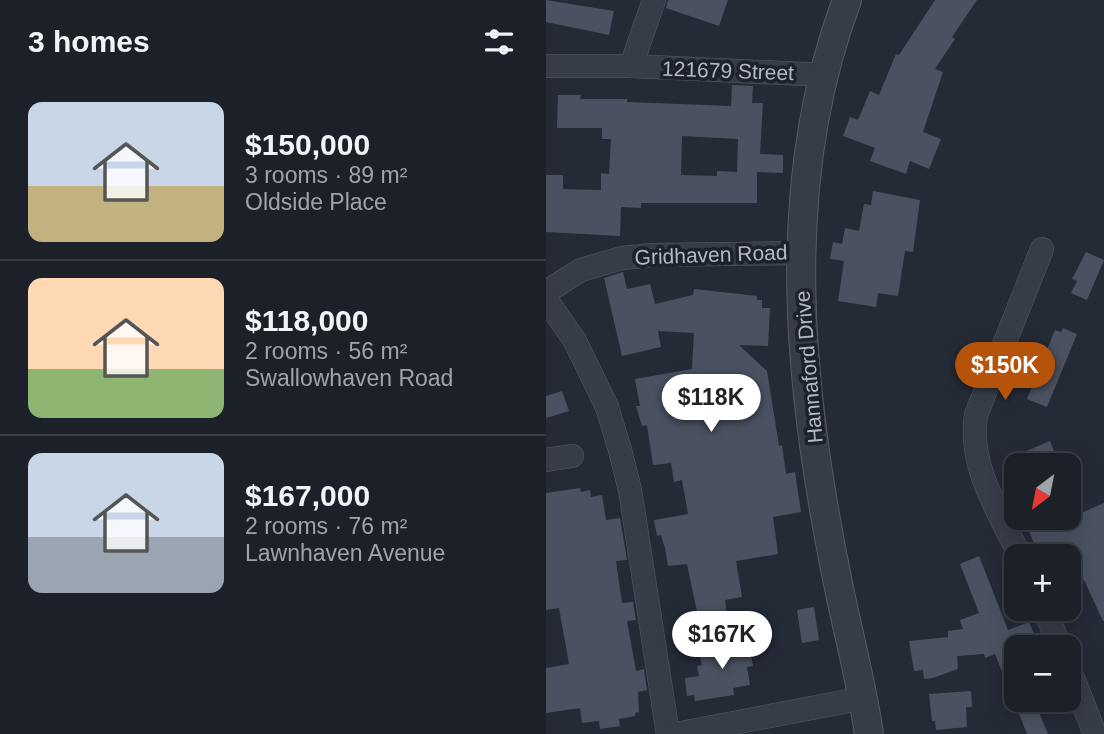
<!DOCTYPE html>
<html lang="en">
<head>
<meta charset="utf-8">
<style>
	body { margin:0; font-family:Arial,sans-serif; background:#242831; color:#f1f3f6; height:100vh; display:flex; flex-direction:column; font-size:26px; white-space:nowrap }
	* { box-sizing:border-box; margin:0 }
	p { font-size:23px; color:#a0a3a8 }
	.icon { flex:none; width:38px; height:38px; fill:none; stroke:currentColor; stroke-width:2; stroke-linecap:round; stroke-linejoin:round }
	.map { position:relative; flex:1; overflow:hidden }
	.sheet { display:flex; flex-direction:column; background:#1b2029; width:546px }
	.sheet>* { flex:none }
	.needle { width:46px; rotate:212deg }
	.buttons { position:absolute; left:458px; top:453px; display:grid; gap:14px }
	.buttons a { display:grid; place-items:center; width:77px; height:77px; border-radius:14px; background:#1b2029; box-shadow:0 4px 18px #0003,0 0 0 2px #393e46; font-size:35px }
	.price { position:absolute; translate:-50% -60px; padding:0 16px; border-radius:24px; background:#fff; color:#222; font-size:23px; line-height:46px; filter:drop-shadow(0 2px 4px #0008) }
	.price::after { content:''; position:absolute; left:50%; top:42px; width:21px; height:16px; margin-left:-10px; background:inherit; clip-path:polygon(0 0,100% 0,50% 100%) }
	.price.active { background:#b45309; color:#fff }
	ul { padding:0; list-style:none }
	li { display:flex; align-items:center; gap:21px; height:175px; padding:0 28px }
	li+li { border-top:2px solid #393e46 }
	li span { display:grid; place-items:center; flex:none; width:196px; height:140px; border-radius:14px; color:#555 }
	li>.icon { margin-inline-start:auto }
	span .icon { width:84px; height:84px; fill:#fffc; stroke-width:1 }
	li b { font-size:30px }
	h2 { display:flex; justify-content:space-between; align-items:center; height:84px; padding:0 28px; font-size:30px }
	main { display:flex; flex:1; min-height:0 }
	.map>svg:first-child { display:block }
	.building { fill:#4a5261; fill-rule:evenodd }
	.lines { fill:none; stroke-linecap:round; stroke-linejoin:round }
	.minor-casing { stroke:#555b66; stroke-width:24 }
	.tertiary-casing { stroke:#555b66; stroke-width:30 }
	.minor { stroke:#373d48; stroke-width:23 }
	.tertiary { stroke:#373d48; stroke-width:28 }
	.labels { text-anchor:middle; stroke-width:7; stroke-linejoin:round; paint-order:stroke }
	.street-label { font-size:21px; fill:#b2b8c4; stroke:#1c222c }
</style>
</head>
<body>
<main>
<section class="sheet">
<h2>3 homes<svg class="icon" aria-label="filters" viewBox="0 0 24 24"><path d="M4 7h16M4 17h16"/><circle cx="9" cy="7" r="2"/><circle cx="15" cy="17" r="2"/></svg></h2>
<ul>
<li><span style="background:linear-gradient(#c9d6e8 60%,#c2b280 0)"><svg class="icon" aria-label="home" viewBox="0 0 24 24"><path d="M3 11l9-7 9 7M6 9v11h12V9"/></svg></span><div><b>$150,000</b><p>3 rooms · 89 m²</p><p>Oldside Place</p></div></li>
<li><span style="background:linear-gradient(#ffd9b3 65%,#8fb573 0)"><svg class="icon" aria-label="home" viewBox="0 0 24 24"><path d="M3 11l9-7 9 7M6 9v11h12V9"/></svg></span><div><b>$118,000</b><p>2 rooms · 56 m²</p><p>Swallowhaven Road</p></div></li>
<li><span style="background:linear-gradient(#c9d6e8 60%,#9aa5b1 0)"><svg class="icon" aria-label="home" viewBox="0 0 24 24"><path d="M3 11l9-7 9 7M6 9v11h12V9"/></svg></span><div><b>$167,000</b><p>2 rooms · 76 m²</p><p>Lawnhaven Avenue</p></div></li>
</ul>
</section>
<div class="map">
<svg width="558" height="734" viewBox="0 0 558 734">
	<rect width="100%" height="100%" fill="#242b37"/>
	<!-- building -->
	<g class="building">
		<polygon points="0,0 68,11 63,35 0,22"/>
		<polygon points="122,0 182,0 173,26 120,8"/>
		<polygon points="389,0 431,0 406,37 409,39 389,69 397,72 377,132 395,139 383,169 364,161 360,174 324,161 329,148 297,136 304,117 312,120 324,91 333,95 350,54 353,55"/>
		<path d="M186,85L207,86L206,103H217L214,154L237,155V173L211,172V203H95V208L75,207L74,236L0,232V175H17V189L55,190V173L63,174L65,139H56V128H11L12,95H35L34,99H81V102L185,106ZM136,136L192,139L191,172L171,171V176L135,175Z"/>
		<polygon points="327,191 374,200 367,252 359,251 352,296 332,293 330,307 292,301 298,261 284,259 287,242 296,244 299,228 313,231 318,204 325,205"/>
		<polygon points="540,252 558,260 541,300 525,293 531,281 526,279"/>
		<polygon points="77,272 81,289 104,284 109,304 147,295 148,289 211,296 211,300 216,300 216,308 224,308 222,346 193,345 221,371 233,446 236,445 240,474 249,472 255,512 227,517 232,554 190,561 196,597 179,600 182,621 154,626 141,564 122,566 119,548 115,535 111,536 108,520 142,514 136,480 128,482 125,463 107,465 101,425 96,426 90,406 94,406 89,379 146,369 148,333 112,331 115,347 76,356 58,278"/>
		<polygon points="517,328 531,334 501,407 481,399 509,330 515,332"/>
		<polygon points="16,391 23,411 0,418 0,396"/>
		<polygon points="504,441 514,466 483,466 478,452"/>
		<polygon points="34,488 35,492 44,490 45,497 56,495 60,520 74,518 81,560 70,561 76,603 87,602 90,620 81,621 90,671 98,669 101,690 92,692 93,712 89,713 89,716 73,719 74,726 54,729 53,721 36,723 34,708 0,713 0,668 23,664 13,608 0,610 0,493"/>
		<polygon points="558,503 558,621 557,621 538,580 523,585 523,556 493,556 483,531 504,523 502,518 523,518"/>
		<polygon points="433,556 462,630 483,622 490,638 471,646 471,700 488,700 502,734 481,734 449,654 439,658 438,654 411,656 412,669 387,678 378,679 377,670 368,671 363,641 402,637 402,631 417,629 414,620 433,613 414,564"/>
		<polygon points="268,607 273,640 256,643 251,610"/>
		<polygon points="201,633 207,666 201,667 204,685 187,688 188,695 149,701 148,695 141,696 139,678 153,676 151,666 156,665 154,657 179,653 177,637"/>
		<polygon points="425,691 426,707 420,707 421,727 390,730 389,721 386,721 383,694"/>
	</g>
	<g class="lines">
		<defs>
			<g id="minor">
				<polyline points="0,66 85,66 279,75"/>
				<polyline points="85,66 108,0"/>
				<polyline points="0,292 35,270 76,258 106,255 254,253"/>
				<polyline points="0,299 29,341 61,407 74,450 84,490 122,734"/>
				<polyline points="0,460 26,456"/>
				<path d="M474,556C453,512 422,466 430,415L496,249"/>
				<polyline points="498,609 515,648"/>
				<polyline points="523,668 549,734"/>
				<polyline points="130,734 318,698"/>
			</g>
			<path id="tertiary" d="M301,0C230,189 253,395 293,588C303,637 316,685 323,734"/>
		</defs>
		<!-- minor casing -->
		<use href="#minor" class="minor-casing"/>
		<!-- tertiary casing -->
		<use href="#tertiary" class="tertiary-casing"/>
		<!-- minor -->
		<use href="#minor" class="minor"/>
		<!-- tertiary -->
		<use href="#tertiary" class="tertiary"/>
	</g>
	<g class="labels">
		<!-- street labels -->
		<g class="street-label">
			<text transform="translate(182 71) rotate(2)" y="7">121679 Street</text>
			<text transform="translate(165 255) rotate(-2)" y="7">Gridhaven Road</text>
			<text transform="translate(263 367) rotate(-95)" y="7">Hannaford Drive</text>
		</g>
	</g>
</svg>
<div class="buttons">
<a><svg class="needle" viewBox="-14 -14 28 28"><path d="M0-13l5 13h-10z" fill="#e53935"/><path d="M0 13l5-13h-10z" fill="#a0a3a8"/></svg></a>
<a>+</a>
<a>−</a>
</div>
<b class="price active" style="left:459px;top:402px">$150K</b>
<b class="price" style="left:165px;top:434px">$118K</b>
<b class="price" style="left:176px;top:671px">$167K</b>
</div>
</main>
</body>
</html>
